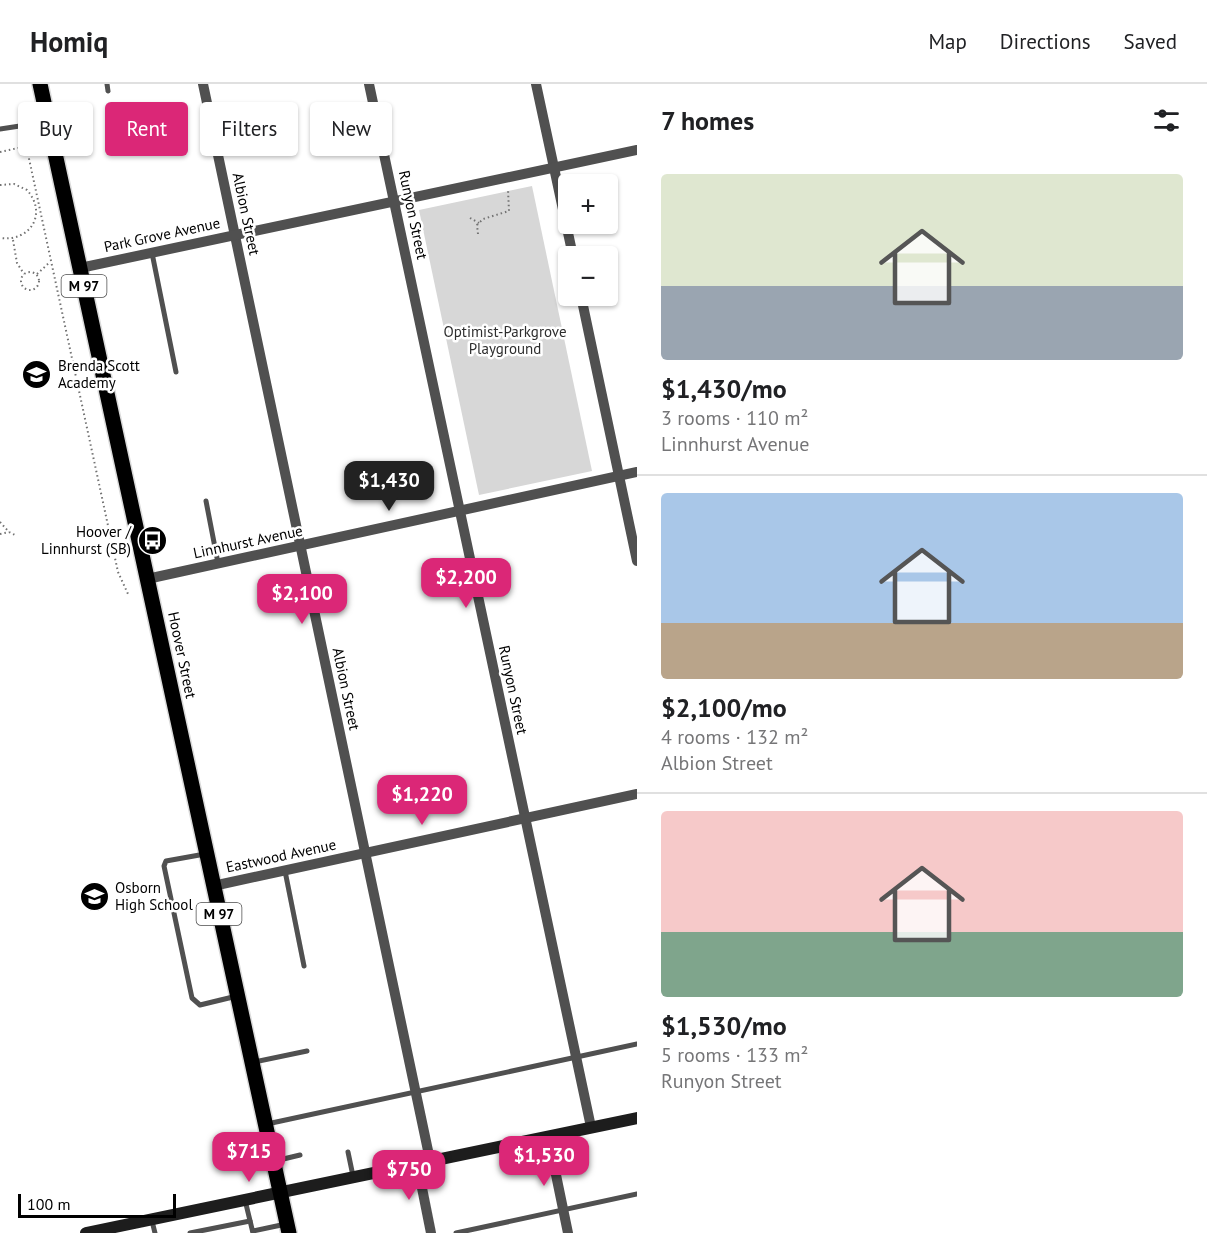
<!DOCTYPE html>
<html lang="en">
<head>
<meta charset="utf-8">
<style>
	body { margin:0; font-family:"PT Sans",sans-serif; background:#f6f6f6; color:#202124; height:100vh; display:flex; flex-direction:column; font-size:22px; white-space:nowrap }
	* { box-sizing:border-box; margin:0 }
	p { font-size:20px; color:#757577 }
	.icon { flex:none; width:33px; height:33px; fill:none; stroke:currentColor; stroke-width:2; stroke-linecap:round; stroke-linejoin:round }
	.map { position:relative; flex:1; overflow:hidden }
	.side { display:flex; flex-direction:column; background:#fff; width:570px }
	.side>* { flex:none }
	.banner { position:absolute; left:18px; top:18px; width:528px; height:54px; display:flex; gap:12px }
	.controls { position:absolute; left:558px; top:90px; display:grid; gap:12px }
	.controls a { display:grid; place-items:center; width:60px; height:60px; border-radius:6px; background:#fff; box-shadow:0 2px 4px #0004; font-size:30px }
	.scale { position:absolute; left:18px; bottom:15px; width:158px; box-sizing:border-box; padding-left:6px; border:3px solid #000; border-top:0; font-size:16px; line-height:21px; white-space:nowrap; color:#000; -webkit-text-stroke:4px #fff; paint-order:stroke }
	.price { position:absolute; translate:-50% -51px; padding:0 14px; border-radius:12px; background:#db2777; color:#fff; font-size:20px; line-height:39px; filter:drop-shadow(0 2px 3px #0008) }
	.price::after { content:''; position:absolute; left:50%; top:36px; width:18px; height:14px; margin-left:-9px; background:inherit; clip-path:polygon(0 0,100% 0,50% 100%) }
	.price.on { background:#222; color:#fff }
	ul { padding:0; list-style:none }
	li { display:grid; align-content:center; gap:12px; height:318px; padding:0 24px }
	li+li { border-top:2px solid #e0e0e0 }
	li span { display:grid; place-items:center; height:186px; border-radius:6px; color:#555 }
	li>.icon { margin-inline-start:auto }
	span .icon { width:108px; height:108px; fill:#fffc; stroke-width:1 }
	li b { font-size:26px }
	h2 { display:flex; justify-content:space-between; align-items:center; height:72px; padding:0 24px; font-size:26px }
	.chip { padding:0 21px; border-radius:6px; background:#fff; box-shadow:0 2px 4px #0004; font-size:21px; line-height:54px }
	.chip.on { background:#db2777; color:#fff }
	header { display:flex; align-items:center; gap:36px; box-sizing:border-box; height:84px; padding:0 30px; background:#fff; border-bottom:2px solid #e0e0e0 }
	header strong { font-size:28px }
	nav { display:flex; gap:33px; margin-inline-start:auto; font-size:21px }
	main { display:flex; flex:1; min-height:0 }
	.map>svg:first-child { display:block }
	.green { fill:#d7d7d7 }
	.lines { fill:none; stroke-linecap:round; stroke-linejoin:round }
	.primary-casing { stroke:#dbdbdb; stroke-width:18 }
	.path { stroke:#727272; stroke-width:2; stroke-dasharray:1.5 3; stroke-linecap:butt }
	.lane { stroke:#505050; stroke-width:5 }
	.street { stroke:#505050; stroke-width:10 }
	.secondary { stroke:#1d1d1d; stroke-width:12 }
	.primary { stroke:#000; stroke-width:15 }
	.labels { text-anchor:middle; stroke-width:5; stroke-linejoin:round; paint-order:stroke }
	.shield { fill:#fff; stroke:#4c4c4c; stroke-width:1.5 }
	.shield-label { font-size:14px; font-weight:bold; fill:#000 }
	.street-label { font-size:15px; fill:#000; stroke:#fff }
	.park-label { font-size:15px; fill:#2e2e2e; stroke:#fff }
	.poi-label { font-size:15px; fill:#000; stroke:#fff; text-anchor:start }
</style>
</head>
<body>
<header>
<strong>Homiq</strong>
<nav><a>Map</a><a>Directions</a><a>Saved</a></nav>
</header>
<main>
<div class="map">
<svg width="637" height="1149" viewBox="0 0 637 1149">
	<rect width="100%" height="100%" fill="#fff"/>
	<!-- green -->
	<polygon class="green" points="532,102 592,387 479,411 419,126"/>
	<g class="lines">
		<defs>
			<polyline id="primary" points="40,0 289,1149"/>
		</defs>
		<!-- primary casing -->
		<use href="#primary" class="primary-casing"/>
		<!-- path -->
		<g class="path">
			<polyline points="0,68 41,59"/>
			<polyline points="28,70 118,488 128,510"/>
			<path d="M0,101L14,100L27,106C48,130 30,158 0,154"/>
			<polyline points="470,134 479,139"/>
			<polyline points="478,150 477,141 483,135 509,127 508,106"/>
			<polyline points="13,156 17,179 24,190"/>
			<circle cx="30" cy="197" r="9"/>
			<polyline points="37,190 50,178"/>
			<polyline points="0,438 9,448 17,452"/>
			<polyline points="0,450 9,448"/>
		</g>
		<!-- lane -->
		<g class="lane">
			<polyline points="107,0 108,7"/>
			<polyline points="0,45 46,38"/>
			<polyline points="152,169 176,288"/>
			<polyline points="206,417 218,479"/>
			<polyline points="205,770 166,777 164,782 192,914 200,921 237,912"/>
			<polyline points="285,787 304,882"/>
			<polyline points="254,978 307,967"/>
			<polyline points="267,1040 637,960"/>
			<polyline points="348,1068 353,1092"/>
			<polyline points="275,1077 300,1071"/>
			<polyline points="245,1116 253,1149"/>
			<polyline points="152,1137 155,1149"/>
			<polyline points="253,1147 286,1140"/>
			<polyline points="190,1149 250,1137"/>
			<polyline points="456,1149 637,1110"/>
		</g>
		<!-- street -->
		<g class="street">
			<polyline points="203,0 430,1076"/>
			<polyline points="369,0 591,1043"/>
			<polyline points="536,0 573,172"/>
			<polyline points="80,184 637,66"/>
			<polyline points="581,212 637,477"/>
			<polyline points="147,495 637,388"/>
			<polyline points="213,802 637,710"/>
			<polyline points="548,1052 568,1149"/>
			<polyline points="417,1079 431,1149"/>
		</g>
		<!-- secondary -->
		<polyline class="secondary" points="86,1149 637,1034"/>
		<!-- primary -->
		<use href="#primary" class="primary"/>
	</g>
	<!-- icons -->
	<defs>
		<symbol id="school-disc" viewBox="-11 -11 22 22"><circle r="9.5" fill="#000" stroke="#fff"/><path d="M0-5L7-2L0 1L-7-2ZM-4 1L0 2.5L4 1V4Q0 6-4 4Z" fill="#fff"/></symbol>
		<symbol id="bus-disc" viewBox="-11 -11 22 22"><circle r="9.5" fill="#000" stroke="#fff"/><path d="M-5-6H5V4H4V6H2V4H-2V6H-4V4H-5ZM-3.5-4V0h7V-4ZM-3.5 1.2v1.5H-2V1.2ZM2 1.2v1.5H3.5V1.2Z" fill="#fff"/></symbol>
	</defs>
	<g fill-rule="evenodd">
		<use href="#school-disc" x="20" y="274" width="33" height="33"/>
		<use href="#bus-disc" x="136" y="440" width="33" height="33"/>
		<use href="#school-disc" x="78" y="796" width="33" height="33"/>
	</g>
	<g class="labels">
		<!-- shield labels -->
		<g class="shield">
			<rect x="61.5" y="191" width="45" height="22" rx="4.5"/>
			<rect x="196.5" y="819" width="45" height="22" rx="4.5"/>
		</g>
		<g class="shield-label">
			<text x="84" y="207">M 97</text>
			<text x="219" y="835">M 97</text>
		</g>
		<!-- street labels -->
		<g class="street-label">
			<text transform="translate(246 130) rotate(78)" y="5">Albion Street</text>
			<text transform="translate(413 131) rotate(78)" y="5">Runyon Street</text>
			<text transform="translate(162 151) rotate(-12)" y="5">Park Grove Avenue</text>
			<text transform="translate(248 458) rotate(-12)" y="5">Linnhurst Avenue</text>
			<text transform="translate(182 571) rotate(78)" y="5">Hoover Street</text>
			<text transform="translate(346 605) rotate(78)" y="5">Albion Street</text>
			<text transform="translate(513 606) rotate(78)" y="5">Runyon Street</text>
			<text transform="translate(281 772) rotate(-12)" y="5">Eastwood Avenue</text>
		</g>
		<!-- park labels -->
		<g class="park-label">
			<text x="505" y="253">Optimist-Parkgrove<tspan x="505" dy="17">Playground</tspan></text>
		</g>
		<!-- poi labels -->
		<g class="poi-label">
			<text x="58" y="287">Brenda Scott<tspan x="58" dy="17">Academy</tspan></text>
			<text x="131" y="453" text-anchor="end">Hoover /<tspan x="131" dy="17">Linnhurst (SB)</tspan></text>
			<text x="115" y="809">Osborn<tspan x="115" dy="17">High School</tspan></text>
		</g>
	</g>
</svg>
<div class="controls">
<a>+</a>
<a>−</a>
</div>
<div class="scale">100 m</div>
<b class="price on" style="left:389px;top:428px">$1,430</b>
<b class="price" style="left:466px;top:525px">$2,200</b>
<b class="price" style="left:302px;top:541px">$2,100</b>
<b class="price" style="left:422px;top:742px">$1,220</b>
<b class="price" style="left:249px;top:1099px">$715</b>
<b class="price" style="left:544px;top:1103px">$1,530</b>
<b class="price" style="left:409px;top:1117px">$750</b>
<div class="banner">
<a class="chip">Buy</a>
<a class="chip on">Rent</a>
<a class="chip">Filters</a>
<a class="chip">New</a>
</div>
</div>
<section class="side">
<h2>7 homes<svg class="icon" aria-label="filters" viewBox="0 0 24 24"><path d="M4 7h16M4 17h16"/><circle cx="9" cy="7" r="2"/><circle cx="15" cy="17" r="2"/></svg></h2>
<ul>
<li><span style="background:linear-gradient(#dfe7d0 60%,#9aa5b1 0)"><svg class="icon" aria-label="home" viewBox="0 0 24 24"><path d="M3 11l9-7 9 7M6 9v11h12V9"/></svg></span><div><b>$1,430/mo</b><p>3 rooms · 110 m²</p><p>Linnhurst Avenue</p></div></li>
<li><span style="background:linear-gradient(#a9c7e8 70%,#b9a48a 0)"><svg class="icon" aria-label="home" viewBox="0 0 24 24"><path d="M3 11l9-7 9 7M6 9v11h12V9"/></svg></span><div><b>$2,100/mo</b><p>4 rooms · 132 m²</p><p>Albion Street</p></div></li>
<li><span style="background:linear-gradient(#f6c9c9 65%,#7fa58c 0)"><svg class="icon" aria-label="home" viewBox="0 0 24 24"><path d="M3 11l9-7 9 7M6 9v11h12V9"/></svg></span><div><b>$1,530/mo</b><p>5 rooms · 133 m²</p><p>Runyon Street</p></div></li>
</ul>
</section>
</main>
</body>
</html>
